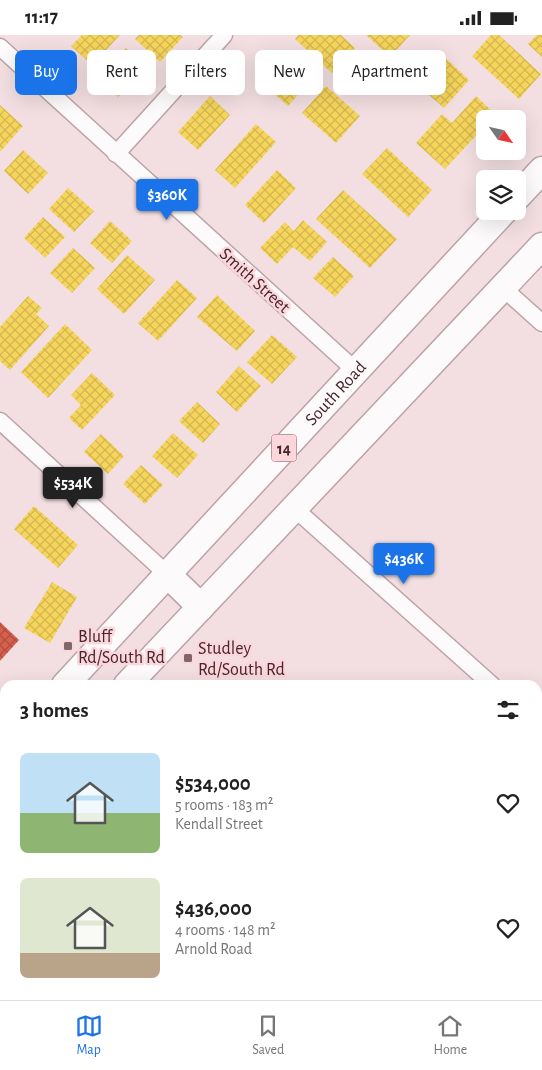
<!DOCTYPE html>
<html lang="en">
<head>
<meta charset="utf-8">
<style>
	body { margin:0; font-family:"Alegreya Sans",sans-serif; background:#f6f6f6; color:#222; height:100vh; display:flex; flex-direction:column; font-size:19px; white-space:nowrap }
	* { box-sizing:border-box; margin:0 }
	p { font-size:16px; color:#767676 }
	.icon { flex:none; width:28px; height:28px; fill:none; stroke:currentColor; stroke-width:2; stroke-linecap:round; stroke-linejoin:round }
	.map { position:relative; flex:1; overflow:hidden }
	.panel { position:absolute; left:0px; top:645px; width:542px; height:320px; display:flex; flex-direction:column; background:#fff; border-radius:15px 15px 0 0; box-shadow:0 5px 20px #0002 }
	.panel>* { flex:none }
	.banner { position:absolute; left:15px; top:15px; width:512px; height:45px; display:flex; gap:10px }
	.needle { width:32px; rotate:124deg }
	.buttons { position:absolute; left:476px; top:75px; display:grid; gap:10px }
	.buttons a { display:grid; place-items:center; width:50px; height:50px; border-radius:8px; background:#fff; box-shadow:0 5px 20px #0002; font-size:25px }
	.price { position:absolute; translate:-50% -42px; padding:0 11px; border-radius:5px; background:#1a73e8; color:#fff; font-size:16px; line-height:32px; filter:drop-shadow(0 1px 2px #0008) }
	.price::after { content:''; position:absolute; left:50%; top:30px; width:15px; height:11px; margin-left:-8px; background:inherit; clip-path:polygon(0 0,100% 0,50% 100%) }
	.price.current { background:#222; color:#fff }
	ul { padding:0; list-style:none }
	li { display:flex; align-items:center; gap:15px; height:125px; padding:0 20px }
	li span { display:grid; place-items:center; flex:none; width:140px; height:100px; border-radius:8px; color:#555 }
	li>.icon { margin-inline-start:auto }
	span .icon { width:60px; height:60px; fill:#fffc; stroke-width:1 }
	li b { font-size:21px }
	h2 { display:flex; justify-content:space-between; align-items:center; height:60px; padding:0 20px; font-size:21px }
	.tag { padding:0 18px; border-radius:8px; background:#fff; box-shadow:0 5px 20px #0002; font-size:18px; line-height:45px }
	.tag.current { background:#1a73e8; color:#fff }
	.status { display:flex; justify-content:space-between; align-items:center; height:35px; padding:0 25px; background:#fff; direction:ltr }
	.status svg { height:14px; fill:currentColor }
	.tab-bar { display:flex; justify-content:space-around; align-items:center; height:70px; border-top:1px solid #e0e0e0; background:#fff; font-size:14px; color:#767676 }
	.tab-bar a { display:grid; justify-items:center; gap:2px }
	.tab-bar .current { color:#1a73e8 }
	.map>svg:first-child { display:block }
	.homes { fill:url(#homes-cross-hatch) }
	.shops { fill:url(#shops-cross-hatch) }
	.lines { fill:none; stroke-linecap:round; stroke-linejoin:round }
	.street-casing { stroke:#bba4a8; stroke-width:19 }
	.primary-casing { stroke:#bba4a8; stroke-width:29 }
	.street { stroke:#fdfafb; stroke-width:16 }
	.primary { stroke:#fdfafb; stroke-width:26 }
	.poi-dot { fill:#83666b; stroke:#fbd7dc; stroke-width:2 }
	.labels { text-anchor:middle; stroke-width:5; stroke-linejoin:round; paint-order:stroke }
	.shield { fill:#fbd7dc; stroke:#7c5a60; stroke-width:1 }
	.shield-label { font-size:16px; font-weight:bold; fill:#46252b }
	.street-label { font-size:18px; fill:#46252b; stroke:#fbd7dc }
	.poi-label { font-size:18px; fill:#46252b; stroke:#fbd7dc; text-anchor:start }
</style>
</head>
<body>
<div class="status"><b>11:17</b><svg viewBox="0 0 49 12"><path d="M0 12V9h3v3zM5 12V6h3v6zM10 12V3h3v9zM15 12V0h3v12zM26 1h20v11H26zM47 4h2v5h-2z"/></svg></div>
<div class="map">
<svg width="542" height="965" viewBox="0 0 542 965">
	<defs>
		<pattern id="homes-cross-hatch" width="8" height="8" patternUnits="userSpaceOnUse" patternTransform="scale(1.25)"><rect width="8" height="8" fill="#f6d55c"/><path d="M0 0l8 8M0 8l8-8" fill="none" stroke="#d4b750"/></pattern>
		<pattern id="shops-cross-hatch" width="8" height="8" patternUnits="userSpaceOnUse" patternTransform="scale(1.25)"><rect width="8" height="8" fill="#d6604d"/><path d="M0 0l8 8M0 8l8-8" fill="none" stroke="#af4f40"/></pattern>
	</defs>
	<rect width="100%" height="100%" fill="#f3dfe2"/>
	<!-- homes -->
	<g class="homes">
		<polygon points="82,0 120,0 92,30 71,11"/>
		<polygon points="139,0 180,0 183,2 160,27 135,4"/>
		<polygon points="298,0 341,0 355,13 332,38 295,4"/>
		<polygon points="366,0 410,0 390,22"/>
		<polygon points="491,0 499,0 541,39 519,64 472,21"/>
		<polygon points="537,0 542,0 542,22 528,9"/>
		<polygon points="126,13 146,32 118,62 98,43"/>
		<polygon points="439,17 469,45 444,73 413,46"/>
		<polygon points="283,18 312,44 288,71 259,45"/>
		<polygon points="326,51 360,81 336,108 302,78"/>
		<polygon points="210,61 230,80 198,115 178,97"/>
		<polygon points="476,61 500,84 485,84 485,94 483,93 445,134 416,108 442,79 452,88"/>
		<polygon points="0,70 23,91 0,117"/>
		<polygon points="256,89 276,107 235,153 215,135"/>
		<polygon points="387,113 432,155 408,182 362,139"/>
		<polygon points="23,115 48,138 28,159 4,136"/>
		<polygon points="277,135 296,153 264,188 245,170"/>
		<polygon points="68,153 94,176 74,197 49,174"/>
		<polygon points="343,155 397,204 370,233 316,184"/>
		<polygon points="43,182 65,202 45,223 24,203"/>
		<polygon points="303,185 327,207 310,226 293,212 277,229 260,213 285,187 294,196"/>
		<polygon points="110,186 132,206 112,228 90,208"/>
		<polygon points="73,213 95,233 72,258 50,238"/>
		<polygon points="127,220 155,245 124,279 97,254"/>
		<polygon points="333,222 354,241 335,262 313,243"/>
		<polygon points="177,245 197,263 158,306 138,288"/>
		<polygon points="217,260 255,296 237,316 197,282"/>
		<polygon points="28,261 42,273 36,279 49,291 10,335 0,326 0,292"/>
		<polygon points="65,289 92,315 48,363 21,337"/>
		<polygon points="272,300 297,322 272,349 247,327"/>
		<polygon points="239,331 261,351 237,377 216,357"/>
		<polygon points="92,338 115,360 82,395 69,383 81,370 71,360"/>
		<polygon points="197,367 220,389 203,408 179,386"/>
		<polygon points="173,398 198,420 177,443 152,421"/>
		<polygon points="101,399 124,421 108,439 84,417"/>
		<polygon points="141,430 163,450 145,469 123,449"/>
		<polygon points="34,471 78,510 58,533 14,494"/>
		<polygon points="52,547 77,562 50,608 24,593"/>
	</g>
	<!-- shops -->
	<polygon class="shops" points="0,587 19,605 0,626"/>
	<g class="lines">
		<defs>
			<g id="street">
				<polyline points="0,12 356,336"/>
				<polyline points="116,119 224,0"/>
				<polyline points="503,253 542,288"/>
				<polyline points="0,386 168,540"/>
				<polyline points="294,473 492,650"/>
				<polyline points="538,691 542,695"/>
				<polyline points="366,960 371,965"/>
			</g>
			<g id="primary">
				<polyline points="518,161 542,135"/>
				<polyline points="168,540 201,572"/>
				<path id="s1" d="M65,650L504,176"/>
				<polyline points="127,650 542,211"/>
				<polyline points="0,720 5,715"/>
				<polyline points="0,790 5,784"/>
			</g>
		</defs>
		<!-- street casing -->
		<use href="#street" class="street-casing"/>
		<!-- primary casing -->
		<use href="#primary" class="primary-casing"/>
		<!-- street -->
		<use href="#street" class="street"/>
		<!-- primary -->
		<use href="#primary" class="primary"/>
	</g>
	<!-- markers -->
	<g class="poi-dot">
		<rect x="63" y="606" width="10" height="10" rx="2.5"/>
		<rect x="183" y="618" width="10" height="10" rx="2.5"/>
	</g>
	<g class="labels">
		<!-- shield labels -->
		<rect class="shield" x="271.5" y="399.5" width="25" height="27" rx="4"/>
		<g class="shield-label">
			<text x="284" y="419">14</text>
		</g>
		<!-- street labels -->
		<g class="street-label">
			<text transform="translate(255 245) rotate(42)" y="6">Smith Street</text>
			<text dy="6" stroke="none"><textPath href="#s1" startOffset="398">South Road</textPath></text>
		</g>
		<!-- poi labels -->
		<g class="poi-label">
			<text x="78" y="607">Bluff<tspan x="78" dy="21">Rd/South Rd</tspan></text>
			<text x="198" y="619">Studley<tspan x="198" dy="21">Rd/South Rd</tspan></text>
		</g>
	</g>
</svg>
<div class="buttons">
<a><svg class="needle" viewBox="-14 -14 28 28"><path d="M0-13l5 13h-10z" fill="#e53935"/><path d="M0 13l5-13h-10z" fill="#767676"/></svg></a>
<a><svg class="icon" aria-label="layers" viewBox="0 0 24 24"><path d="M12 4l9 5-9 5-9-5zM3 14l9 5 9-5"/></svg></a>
</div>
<b class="price" style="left:167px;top:186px">$360K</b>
<b class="price current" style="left:73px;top:474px">$534K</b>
<b class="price" style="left:404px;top:550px">$436K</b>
<div class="banner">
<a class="tag current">Buy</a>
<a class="tag">Rent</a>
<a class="tag">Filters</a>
<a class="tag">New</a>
<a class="tag">Apartment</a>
</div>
<section class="panel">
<h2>3 homes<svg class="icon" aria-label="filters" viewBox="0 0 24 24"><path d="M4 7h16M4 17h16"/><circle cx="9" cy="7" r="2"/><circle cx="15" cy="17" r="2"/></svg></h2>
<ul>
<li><span style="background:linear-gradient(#bfe0f5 60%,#8fb573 0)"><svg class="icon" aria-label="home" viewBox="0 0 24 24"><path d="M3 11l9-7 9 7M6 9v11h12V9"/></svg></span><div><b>$534,000</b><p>5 rooms · 183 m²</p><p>Kendall Street</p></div><svg class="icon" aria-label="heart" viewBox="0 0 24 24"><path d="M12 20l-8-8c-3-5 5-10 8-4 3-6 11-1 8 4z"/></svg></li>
<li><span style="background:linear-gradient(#dfe7d0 75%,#b9a48a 0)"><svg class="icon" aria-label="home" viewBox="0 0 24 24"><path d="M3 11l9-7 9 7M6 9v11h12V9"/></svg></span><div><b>$436,000</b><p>4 rooms · 148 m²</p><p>Arnold Road</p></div><svg class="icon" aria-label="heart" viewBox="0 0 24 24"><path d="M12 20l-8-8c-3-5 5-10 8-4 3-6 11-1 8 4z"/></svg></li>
</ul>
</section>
</div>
<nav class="tab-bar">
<a class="current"><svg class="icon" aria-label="map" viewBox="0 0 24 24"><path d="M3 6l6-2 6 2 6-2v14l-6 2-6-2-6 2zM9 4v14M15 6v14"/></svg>Map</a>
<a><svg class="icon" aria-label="saved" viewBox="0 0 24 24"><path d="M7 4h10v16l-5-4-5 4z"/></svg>Saved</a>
<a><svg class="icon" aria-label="home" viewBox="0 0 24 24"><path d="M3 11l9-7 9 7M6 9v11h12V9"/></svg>Home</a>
</nav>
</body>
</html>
